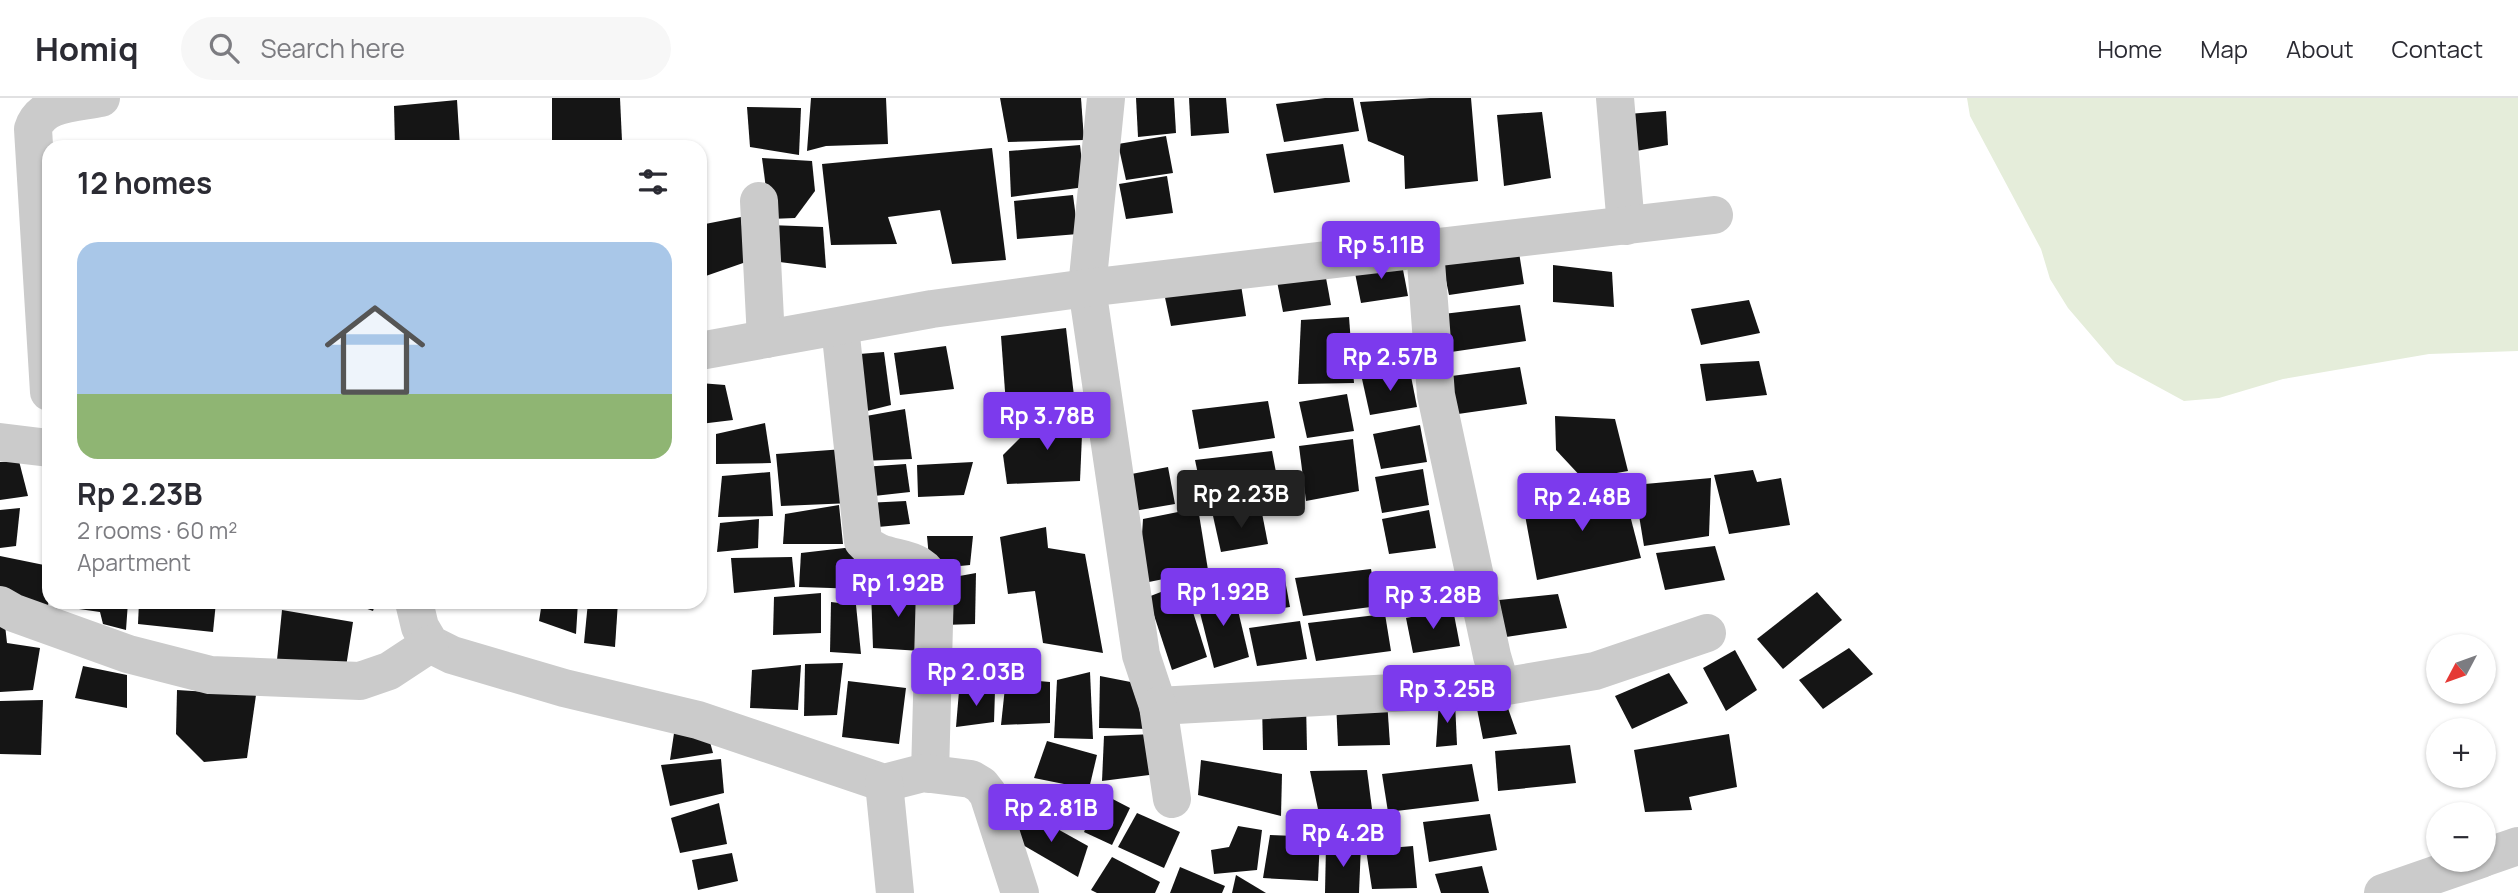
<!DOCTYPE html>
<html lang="en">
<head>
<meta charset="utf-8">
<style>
	body { margin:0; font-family:Manrope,sans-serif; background:#f7f7f7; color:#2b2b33; height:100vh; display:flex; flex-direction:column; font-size:26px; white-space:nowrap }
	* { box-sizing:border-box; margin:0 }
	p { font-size:23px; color:#7c7c81 }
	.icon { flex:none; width:38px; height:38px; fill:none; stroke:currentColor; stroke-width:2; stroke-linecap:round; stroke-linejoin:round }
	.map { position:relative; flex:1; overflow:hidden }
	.side { position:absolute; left:42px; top:42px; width:665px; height:469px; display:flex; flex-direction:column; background:#fff; border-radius:21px; box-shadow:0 2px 5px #0004 }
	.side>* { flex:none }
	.needle { width:46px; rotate:229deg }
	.tools { position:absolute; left:2426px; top:536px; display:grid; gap:14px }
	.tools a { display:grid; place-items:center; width:70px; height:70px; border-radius:50%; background:#fff; box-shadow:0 2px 5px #0004; font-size:35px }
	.price { position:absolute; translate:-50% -60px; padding:0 16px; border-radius:7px; background:#7c3aed; color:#fff; font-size:23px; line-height:46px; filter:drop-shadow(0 2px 4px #0008) }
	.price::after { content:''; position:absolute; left:50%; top:42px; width:21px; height:16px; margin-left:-10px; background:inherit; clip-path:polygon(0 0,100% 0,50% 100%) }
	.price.selected { background:#222; color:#fff }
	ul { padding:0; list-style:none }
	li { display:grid; align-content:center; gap:14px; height:371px; padding:0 35px }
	li span { display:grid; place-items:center; height:217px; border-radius:21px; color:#555 }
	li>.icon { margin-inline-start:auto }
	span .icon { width:126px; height:126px; fill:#fffc; stroke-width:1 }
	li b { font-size:30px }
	h2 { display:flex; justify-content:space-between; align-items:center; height:84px; padding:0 35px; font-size:30px }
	header { display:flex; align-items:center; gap:42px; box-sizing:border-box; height:98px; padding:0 35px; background:#fff; border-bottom:2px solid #e1e1e2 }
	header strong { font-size:33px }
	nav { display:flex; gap:38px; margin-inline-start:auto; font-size:24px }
	.search { width:490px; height:63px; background:#f7f7f7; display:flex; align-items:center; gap:18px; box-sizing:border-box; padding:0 24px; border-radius:38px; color:#7c7c81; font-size:26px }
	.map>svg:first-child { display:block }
	.green { fill:#e5edda }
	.building { fill:#151515 }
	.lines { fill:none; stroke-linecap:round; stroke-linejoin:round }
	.minor { stroke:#cbcbcb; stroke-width:38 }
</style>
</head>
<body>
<header>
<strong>Homiq</strong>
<div class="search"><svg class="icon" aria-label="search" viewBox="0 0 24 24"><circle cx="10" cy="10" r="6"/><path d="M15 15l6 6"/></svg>Search here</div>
<nav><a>Home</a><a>Map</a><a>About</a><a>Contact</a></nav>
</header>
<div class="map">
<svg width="2518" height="795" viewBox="0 0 2518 795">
	<rect width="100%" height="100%" fill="#fff"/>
	<!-- green -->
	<polygon class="green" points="1967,0 2518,0 2518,253 2429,256 2283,281 2219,300 2184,303 2116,266 2068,210 2050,181 2041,151 1970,18"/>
	<!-- building -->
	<g class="building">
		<polygon points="552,0 620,0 622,43 552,43"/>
		<polygon points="811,0 886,0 888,46 826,48 807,53"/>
		<polygon points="1000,0 1081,0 1084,42 1008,44"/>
		<polygon points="1136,0 1174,0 1176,35 1138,39"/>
		<polygon points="1189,0 1226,0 1229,35 1191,38"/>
		<polygon points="1325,0 1353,0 1359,33 1284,44 1276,6"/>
		<polygon points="1430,0 1471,0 1478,83 1405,91 1404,58 1368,43 1360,4"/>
		<polygon points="457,2 460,49 395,49 394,8"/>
		<polygon points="747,9 801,10 799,57 750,49"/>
		<polygon points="1666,13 1668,47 1631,54 1628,16"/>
		<polygon points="1542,14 1551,80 1504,88 1497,17"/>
		<polygon points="1166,38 1173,75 1126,82 1118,46"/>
		<polygon points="1343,46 1350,84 1274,95 1266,56"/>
		<polygon points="1080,47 1085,89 1011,99 1009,53"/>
		<polygon points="992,50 1006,162 952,166 940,112 888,119 897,146 831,147 822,66"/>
		<polygon points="762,60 812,63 815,93 795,120 770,121"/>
		<polygon points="1167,78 1173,115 1126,121 1119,86"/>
		<polygon points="1073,97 1078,136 1017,141 1014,103"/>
		<polygon points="741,119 746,164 700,180 700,127"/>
		<polygon points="769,127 823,129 826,170 772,163"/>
		<polygon points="1518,148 1524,186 1449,197 1441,158"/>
		<polygon points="1401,161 1408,198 1361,205 1354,170"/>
		<polygon points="1553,167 1612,174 1614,209 1553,204"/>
		<polygon points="1324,169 1331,207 1283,214 1276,178"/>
		<polygon points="1240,181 1246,218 1171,228 1163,190"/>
		<polygon points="1749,202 1760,235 1701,247 1691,211"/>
		<polygon points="1520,207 1526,243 1451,254 1443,216"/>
		<polygon points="1349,219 1354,285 1298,286 1301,222"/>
		<polygon points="1066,230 1074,298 1006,307 1001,238"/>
		<polygon points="946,248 954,291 900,297 894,255"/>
		<polygon points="884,254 891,307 855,316 847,257"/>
		<polygon points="1759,263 1767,297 1706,303 1700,266"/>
		<polygon points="1520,269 1527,306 1451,317 1444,279"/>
		<polygon points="1410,273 1417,309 1370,317 1362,281"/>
		<polygon points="700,285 725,287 733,322 700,326"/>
		<polygon points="1347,296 1354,333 1307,340 1299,304"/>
		<polygon points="1268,303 1275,340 1199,351 1192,312"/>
		<polygon points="905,311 912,361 861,363 855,320"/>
		<polygon points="1083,314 1080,383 1007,386 1003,357 1041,319"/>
		<polygon points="1555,318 1615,321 1628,373 1583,381 1556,352"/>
		<polygon points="765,325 771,365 716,366 716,336"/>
		<polygon points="1420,327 1427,364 1381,371 1373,336"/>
		<polygon points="1353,341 1359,393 1306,403 1299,348"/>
		<polygon points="844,351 852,405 781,408 776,356"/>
		<polygon points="1272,353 1279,390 1203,400 1195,362"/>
		<polygon points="19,363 28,398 0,402 0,364"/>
		<polygon points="973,364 964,397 918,399 917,367"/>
		<polygon points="906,366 910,394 865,399 862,369"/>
		<polygon points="1168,369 1175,406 1128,414 1121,378"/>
		<polygon points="1423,371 1429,407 1382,415 1375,379"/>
		<polygon points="1753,372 1757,384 1781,380 1790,427 1729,436 1714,377"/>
		<polygon points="770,374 773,418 718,419 722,378"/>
		<polygon points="1711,380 1709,438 1644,448 1634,387"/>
		<polygon points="1622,386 1641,460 1537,482 1524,412"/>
		<polygon points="906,403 910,426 867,430 865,405"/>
		<polygon points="839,407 843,446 783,446 785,416"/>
		<polygon points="20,410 16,448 0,450 0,412"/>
		<polygon points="1198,410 1208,472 1139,486 1143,421"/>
		<polygon points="1261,410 1268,446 1221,454 1213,418"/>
		<polygon points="1429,412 1436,450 1389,456 1382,421"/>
		<polygon points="759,421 758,450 717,454 720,425"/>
		<polygon points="1046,429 1048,450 1085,456 1103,555 1043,545 1035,493 1008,496 1000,439"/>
		<polygon points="700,432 702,432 707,471 700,471"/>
		<polygon points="927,438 973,438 970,467 930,471"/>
		<polygon points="1715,448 1725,482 1665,492 1656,455"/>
		<polygon points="853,449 862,491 799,489 801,455"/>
		<polygon points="0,458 49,468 48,517 0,499"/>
		<polygon points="792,459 795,489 734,495 731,460"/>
		<polygon points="1283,471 1290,509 1243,516 1236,480"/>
		<polygon points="1371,471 1378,508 1303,518 1295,480"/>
		<polygon points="976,475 975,526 943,527 943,481"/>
		<polygon points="1184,485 1207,559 1172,572 1148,499"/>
		<polygon points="927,491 921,553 873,550 871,492"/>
		<polygon points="1233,491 1249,559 1214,570 1196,499"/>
		<polygon points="1817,494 1842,522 1783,571 1757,541"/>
		<polygon points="821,495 821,535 773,537 774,499"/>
		<polygon points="1558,496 1567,530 1506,539 1499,502"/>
		<polygon points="65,504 128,504 126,532 103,526 100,514 65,509"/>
		<polygon points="139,504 216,504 213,534 138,526"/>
		<polygon points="348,504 376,504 373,513"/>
		<polygon points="542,504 578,504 576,536 539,523"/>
		<polygon points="588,504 618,504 615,549 584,545"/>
		<polygon points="831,504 856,507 861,556 830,554"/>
		<polygon points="1453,511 1460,548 1413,555 1406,520"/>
		<polygon points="282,512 353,524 346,569 277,562"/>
		<polygon points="1385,516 1391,553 1316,563 1308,525"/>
		<polygon points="1300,523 1307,561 1257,568 1249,530"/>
		<polygon points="0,526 5,527 7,545 40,550 33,592 0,594"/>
		<polygon points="1849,550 1873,576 1823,611 1799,582"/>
		<polygon points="1735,552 1757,592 1726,613 1703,570"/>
		<polygon points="843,565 837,617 804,618 805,566"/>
		<polygon points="801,567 798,612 750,610 752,572"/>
		<polygon points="83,568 127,577 127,610 75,600"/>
		<polygon points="1090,574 1093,641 1054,640 1057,582"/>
		<polygon points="1669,575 1688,605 1632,631 1615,598"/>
		<polygon points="1100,578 1146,587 1151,631 1099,630"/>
		<polygon points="1006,580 1050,584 1050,625 1001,627"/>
		<polygon points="848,583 906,590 899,646 842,639"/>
		<polygon points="177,592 256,597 247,660 204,664 176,636"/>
		<polygon points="995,592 994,624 956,629 959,593"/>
		<polygon points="1503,596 1517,636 1483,641 1475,601"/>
		<polygon points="43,602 41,657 0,656 0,603"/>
		<polygon points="1387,602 1390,647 1338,648 1336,603"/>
		<polygon points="1439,603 1455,604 1457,647 1436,649"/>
		<polygon points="1306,604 1307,652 1263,652 1262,606"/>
		<polygon points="676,622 707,633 713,655 670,662"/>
		<polygon points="1155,636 1157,676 1102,683 1104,638"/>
		<polygon points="1729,636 1737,689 1689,699 1692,712 1645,714 1634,652"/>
		<polygon points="1047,643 1097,657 1089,691 1034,680"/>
		<polygon points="1570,647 1576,685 1498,693 1495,653"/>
		<polygon points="721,661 724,695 670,708 661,667"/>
		<polygon points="1201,662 1282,676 1281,718 1198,697"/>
		<polygon points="1472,666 1479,703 1388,714 1382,676"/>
		<polygon points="1367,672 1372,711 1319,716 1310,673"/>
		<polygon points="1101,695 1130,710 1112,747 1084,734"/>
		<polygon points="719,705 727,746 680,755 671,720"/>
		<polygon points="1027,714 1088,748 1078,779 1011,740"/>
		<polygon points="1137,715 1180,734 1164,770 1118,749"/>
		<polygon points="1490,716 1497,752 1429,764 1423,724"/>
		<polygon points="1238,728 1262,732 1257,772 1214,776 1211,752 1229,749"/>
		<polygon points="1270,737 1320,739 1318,783 1263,780"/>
		<polygon points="1326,747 1361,747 1359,795 1325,795"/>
		<polygon points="1413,748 1417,790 1372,791 1366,752"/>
		<polygon points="732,755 738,783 698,792 692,762"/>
		<polygon points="1112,759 1160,784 1155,795 1097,795 1091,792"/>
		<polygon points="1482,768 1489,795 1441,795 1435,776"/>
		<polygon points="1180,769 1225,788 1222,795 1170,795"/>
		<polygon points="1236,777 1266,795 1232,795"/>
	</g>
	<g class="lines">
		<!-- minor -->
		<g class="minor">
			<polyline points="1106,0 1087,190 1141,557 1158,608 1501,589"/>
			<polyline points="1615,0 1626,128"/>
			<polyline points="759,103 766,241"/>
			<polyline points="1425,151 1436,297 1492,558 1501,589 1595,573 1707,535"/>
			<path d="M840,229L863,443C886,469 920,449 935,489L930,676"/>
			<polyline points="700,253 932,211 1087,190 1714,117"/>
			<path d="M49,294L33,31C41,4 77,5 101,0"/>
			<polyline points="0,344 49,350"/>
			<polyline points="414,504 420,529 430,546 452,557 564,590 698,622 884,685 923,675 971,681 981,687 988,696 1020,795"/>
			<polyline points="0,507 14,515 128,556 210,577 360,583 389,573 430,546"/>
			<polyline points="1158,608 1172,701"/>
			<polyline points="884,685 895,795"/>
			<polyline points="2483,760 2518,748"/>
			<polyline points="2383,795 2481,761"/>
		</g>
	</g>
</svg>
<div class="tools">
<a><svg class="needle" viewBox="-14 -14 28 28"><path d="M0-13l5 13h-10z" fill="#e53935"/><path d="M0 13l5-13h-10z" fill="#7c7c81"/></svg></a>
<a>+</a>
<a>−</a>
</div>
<b class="price" style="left:1381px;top:183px">Rp 5.11B</b>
<b class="price" style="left:1390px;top:295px">Rp 2.57B</b>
<b class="price" style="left:1047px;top:354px">Rp 3.78B</b>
<b class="price selected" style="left:1241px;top:432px">Rp 2.23B</b>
<b class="price" style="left:1582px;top:435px">Rp 2.48B</b>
<b class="price" style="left:898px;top:521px">Rp 1.92B</b>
<b class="price" style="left:1223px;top:530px">Rp 1.92B</b>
<b class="price" style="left:1433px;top:533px">Rp 3.28B</b>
<b class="price" style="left:976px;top:610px">Rp 2.03B</b>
<b class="price" style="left:1447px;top:627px">Rp 3.25B</b>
<b class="price" style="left:1051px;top:746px">Rp 2.81B</b>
<b class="price" style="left:1343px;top:771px">Rp 4.2B</b>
<section class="side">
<h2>12 homes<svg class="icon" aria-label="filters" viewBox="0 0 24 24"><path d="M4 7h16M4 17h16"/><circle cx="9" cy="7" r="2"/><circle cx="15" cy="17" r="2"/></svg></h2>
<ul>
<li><span style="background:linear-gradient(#a9c7e8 70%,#8fb573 0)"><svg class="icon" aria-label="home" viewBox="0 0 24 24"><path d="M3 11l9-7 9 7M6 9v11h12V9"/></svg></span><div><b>Rp 2.23B</b><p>2 rooms · 60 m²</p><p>Apartment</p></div></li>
</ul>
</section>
</div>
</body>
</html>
